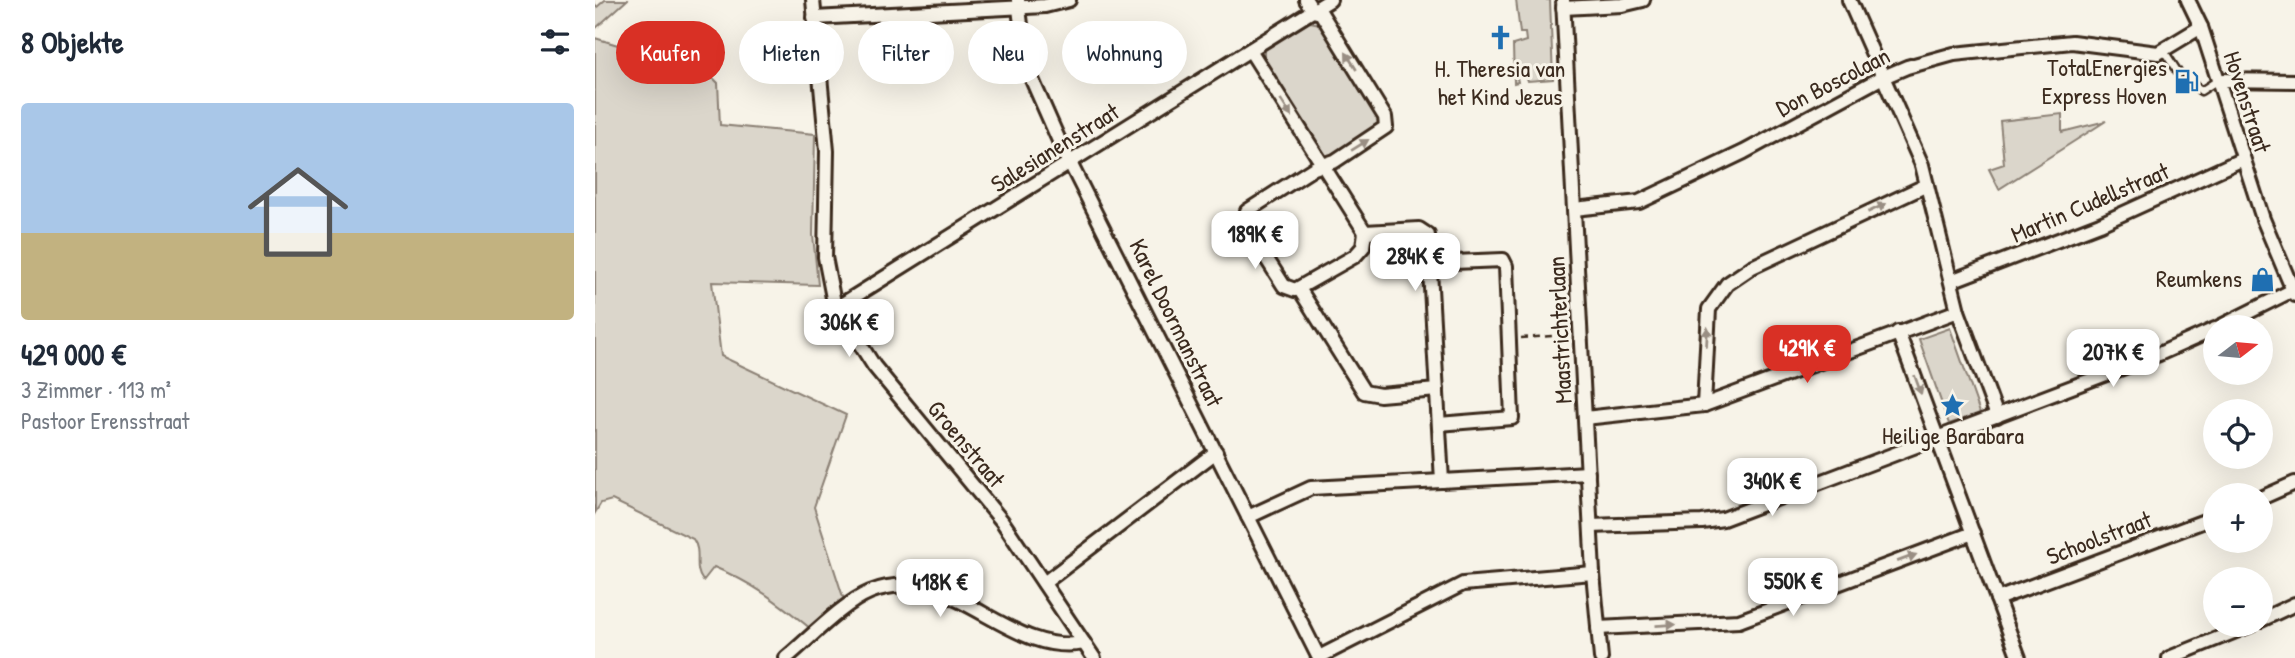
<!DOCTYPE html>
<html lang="de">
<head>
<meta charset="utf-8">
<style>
	body { margin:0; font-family:"Patrick Hand",sans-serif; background:#f2f2f3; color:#1f2937; height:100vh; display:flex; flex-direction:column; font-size:26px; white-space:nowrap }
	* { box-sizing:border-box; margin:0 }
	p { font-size:23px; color:#747a83 }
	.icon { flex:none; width:38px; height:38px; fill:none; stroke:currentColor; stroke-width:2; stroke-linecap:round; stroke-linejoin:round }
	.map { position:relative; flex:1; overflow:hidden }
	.panel { display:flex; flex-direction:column; background:#fff; width:595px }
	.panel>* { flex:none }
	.hud { position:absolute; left:21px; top:21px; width:665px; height:63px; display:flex; gap:14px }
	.needle { width:46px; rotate:74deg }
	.controls { position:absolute; left:1608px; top:315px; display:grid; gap:14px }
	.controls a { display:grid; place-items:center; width:70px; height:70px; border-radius:50%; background:#fff; box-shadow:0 7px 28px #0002; font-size:35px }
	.price { position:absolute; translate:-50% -60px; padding:0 16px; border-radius:14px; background:#fff; color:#222; font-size:23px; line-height:46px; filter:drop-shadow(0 2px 4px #0008) }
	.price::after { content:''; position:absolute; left:50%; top:42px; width:21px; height:16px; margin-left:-10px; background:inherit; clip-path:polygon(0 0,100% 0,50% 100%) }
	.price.current { background:#d93025; color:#fff }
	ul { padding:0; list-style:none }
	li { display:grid; align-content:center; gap:14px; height:371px; padding:0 21px }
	li span { display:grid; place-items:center; height:217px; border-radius:7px; color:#555 }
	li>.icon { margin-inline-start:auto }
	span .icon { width:126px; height:126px; fill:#fffc; stroke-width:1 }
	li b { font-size:30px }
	h2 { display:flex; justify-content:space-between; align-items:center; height:84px; padding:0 21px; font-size:30px }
	.chip { padding:0 24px; border-radius:32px; background:#fff; box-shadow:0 7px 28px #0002; font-size:24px; line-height:63px }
	.chip.current { background:#d93025; color:#fff }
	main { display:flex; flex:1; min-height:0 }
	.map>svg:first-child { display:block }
	.green { fill:#dbd6cb; stroke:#8b8074; stroke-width:2 }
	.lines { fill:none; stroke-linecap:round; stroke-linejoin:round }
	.service-casing { stroke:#3b2a1e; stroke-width:11 }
	.minor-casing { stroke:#3b2a1e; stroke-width:18 }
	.path { stroke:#3b2a1e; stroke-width:2.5; stroke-dasharray:7 5; stroke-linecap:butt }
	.service { stroke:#f7f3e8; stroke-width:6 }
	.minor { stroke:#f7f3e8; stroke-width:12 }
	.oneway { fill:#998e83 }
	.labels { text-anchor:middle; stroke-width:6; stroke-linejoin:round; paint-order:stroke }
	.poi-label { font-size:24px; fill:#3b2a1e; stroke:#f7f3e8; text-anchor:end }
	.street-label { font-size:24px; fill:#3b2a1e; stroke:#f7f3e8 }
</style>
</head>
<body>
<main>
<section class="panel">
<h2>8 Objekte<svg class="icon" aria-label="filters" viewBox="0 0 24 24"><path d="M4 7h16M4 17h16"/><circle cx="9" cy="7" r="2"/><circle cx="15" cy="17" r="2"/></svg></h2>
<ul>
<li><span style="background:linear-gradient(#a9c7e8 60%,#c2b280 0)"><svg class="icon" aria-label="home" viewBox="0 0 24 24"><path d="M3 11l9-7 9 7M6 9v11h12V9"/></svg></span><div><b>429 000 €</b><p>3 Zimmer · 113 m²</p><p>Pastoor Erensstraat</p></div></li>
</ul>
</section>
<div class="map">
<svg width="1700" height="658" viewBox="0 0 1700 658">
	<rect width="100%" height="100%" fill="#f7f3e8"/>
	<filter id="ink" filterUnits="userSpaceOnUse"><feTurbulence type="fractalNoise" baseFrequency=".0143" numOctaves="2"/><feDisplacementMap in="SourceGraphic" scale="14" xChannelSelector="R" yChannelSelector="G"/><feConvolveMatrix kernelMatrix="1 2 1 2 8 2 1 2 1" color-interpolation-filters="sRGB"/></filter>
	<g filter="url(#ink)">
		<!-- green -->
		<g class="green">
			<polygon points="10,0 32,0 0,29 0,4 2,7"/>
			<polygon points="921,0 955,0 958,79 933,81 930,72 921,73 923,82 919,83 918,45 931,41 930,33 925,33"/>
			<polygon points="715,22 725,24 783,117 783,127 734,157 729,156 669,59 669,51"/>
			<path d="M0,38L26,46L23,57L119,79L123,83L125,125L220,134L218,235L223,285L117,282L126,356L251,415L219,507L249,600L216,629C183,602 158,583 119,567L108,581C97,567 108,553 98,539L17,500L6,503L0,513Z"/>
			<polygon points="1467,114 1467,132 1511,121 1404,189 1394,169 1409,164 1405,121"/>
			<polygon points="1355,328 1385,413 1354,424 1324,339"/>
		</g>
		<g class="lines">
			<defs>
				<g id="service">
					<polyline points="1569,51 1584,74"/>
					<polyline points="1600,86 1606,91 1623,80"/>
				</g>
				<g id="minor">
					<polyline points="218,0 232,151 230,257 239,303 279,366 407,521 499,658"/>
					<polyline points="423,0 431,66 465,143 724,658"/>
					<polyline points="711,0 718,11 726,13 790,117 791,127 740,161 719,168 652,211 649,223 689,286 700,290 760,256 768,247 770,232"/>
					<polyline points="968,0 998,573 1006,658"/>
					<polyline points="1254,0 1327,165 1363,311 1402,416"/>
					<polyline points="1593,0 1606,27 1668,219 1700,295"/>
					<polyline points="968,8 1027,5 1048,0"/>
					<polyline points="219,18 450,6 474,0"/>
					<polyline points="655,50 770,232 824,229 833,235 847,481"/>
					<polyline points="1623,80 1700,81"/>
					<polyline points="979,209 1044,202 1149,152 1286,78 1312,67 1359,54 1477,42 1563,53 1606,27"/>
					<polyline points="834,263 908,260 911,266 917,418 844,424"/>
					<polyline points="1356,281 1505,224 1648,159"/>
					<polyline points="705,290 769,392 785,395 842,390"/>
					<polyline points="241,308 735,0"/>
					<polyline points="1624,327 1700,289"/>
					<polyline points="1303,332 1424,658"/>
					<polyline points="1109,405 1114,309 1132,284 1157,267 1332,185"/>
					<polyline points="990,418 1109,405 1363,311"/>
					<polyline points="1666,498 1700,483"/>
					<polyline points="653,517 716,488 993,473"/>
					<polyline points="996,526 1107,522 1128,519 1564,354 1620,329"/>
					<polyline points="449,583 621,452"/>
					<polyline points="1402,599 1620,517"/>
					<polyline points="1666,620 1700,604"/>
					<polyline points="1003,628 1144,621 1378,533"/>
					<polyline points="724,657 868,584 998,573"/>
					<path d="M191,658C214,639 248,603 275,592C357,560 412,658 489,643"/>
					<polyline points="1574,658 1656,625"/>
				</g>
			</defs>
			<!-- service casing -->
			<use href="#service" class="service-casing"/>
			<!-- minor casing -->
			<use href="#minor" class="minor-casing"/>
			<!-- path -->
			<polyline class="path" points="926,338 972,335"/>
			<!-- service -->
			<use href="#service" class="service"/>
			<!-- minor -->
			<use href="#minor" class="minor"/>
		</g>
		<!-- one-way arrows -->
		<defs><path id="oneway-solid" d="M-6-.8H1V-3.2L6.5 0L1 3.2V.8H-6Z" transform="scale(1.75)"/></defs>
		<g class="oneway">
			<use href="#oneway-solid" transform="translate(756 61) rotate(-122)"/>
			<use href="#oneway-solid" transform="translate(691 108) rotate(58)"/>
			<use href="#oneway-solid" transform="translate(765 145) rotate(-32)"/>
			<use href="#oneway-solid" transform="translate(1282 208) rotate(-25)"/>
			<use href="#oneway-solid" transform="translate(1112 337) rotate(-87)"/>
			<use href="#oneway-solid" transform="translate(1323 385) rotate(70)"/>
			<use href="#oneway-solid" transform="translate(1312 558) rotate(-20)"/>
			<use href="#oneway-solid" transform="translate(1071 625) rotate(-3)"/>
		</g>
	</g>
	<!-- icons -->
	<defs>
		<symbol id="church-bare" viewBox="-9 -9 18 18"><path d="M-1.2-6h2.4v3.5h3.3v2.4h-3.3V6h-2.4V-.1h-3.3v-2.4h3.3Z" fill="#1f6fb2" stroke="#f7f3e8" stroke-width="2.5" paint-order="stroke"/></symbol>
		<symbol id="fuel-bare" viewBox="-9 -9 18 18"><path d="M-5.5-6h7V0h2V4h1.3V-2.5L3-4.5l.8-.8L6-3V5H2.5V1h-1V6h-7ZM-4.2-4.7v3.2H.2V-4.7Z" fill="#1f6fb2" stroke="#f7f3e8" stroke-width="2.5" paint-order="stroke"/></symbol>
		<symbol id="shop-bare" viewBox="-9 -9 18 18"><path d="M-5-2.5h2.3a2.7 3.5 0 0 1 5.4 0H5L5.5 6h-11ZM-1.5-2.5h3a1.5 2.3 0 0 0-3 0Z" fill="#1f6fb2" stroke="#f7f3e8" stroke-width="2.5" paint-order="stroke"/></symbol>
		<symbol id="sight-bare" viewBox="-9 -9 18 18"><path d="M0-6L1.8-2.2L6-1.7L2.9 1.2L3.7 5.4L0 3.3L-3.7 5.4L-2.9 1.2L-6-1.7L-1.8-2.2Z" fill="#1f6fb2" stroke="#f7f3e8" stroke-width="2.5" paint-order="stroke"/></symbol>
	</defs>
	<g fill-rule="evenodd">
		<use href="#church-bare" x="888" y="20" width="35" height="35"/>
		<use href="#fuel-bare" x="1574" y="64" width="35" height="35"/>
		<use href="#shop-bare" x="1650" y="262" width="35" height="35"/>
		<use href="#sight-bare" x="1340" y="388" width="35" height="35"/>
	</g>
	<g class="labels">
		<!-- poi labels -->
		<g class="poi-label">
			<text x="1572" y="76">TotalEnergies<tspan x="1572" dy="28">Express Hoven</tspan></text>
			<text x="905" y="77" text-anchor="middle">H. Theresia van<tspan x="905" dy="28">het Kind Jezus</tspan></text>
			<text x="1647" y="287">Reumkens</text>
			<text x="1358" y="444" text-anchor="middle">Heilige Barabara</text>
		</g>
		<!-- street labels -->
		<g class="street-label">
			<text transform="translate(1238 82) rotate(-27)" y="8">Don Boscolaan</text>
			<text transform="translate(1652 102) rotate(72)" y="8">Hovenstraat</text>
			<text transform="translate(460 148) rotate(-32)" y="8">Salesianenstraat</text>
			<text transform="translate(1495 203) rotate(-23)" y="8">Martin Cudellstraat</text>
			<text transform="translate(581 323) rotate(64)" y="8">Karel Doormanstraat</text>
			<text transform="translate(965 330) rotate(-93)" y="8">Maastrichterlaan</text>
			<text transform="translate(371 444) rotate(50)" y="8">Groenstraat</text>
			<text transform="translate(1504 538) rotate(-21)" y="8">Schoolstraat</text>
		</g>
	</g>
</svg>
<div class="controls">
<a><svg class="needle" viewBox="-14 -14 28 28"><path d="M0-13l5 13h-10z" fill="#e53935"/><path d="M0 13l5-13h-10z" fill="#747a83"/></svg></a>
<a><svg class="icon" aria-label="locate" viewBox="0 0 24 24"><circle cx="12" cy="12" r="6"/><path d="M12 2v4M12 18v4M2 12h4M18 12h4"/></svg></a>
<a>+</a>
<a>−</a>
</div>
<b class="price" style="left:660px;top:271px">189K €</b>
<b class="price" style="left:820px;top:293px">284K €</b>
<b class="price" style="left:254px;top:359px">306K €</b>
<b class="price current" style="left:1212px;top:385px">429K €</b>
<b class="price" style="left:1518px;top:389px">207K €</b>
<b class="price" style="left:1177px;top:518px">340K €</b>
<b class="price" style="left:1198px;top:618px">550K €</b>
<b class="price" style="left:345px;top:619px">418K €</b>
<div class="hud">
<a class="chip current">Kaufen</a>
<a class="chip">Mieten</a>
<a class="chip">Filter</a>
<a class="chip">Neu</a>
<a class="chip">Wohnung</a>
</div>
</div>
</main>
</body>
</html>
